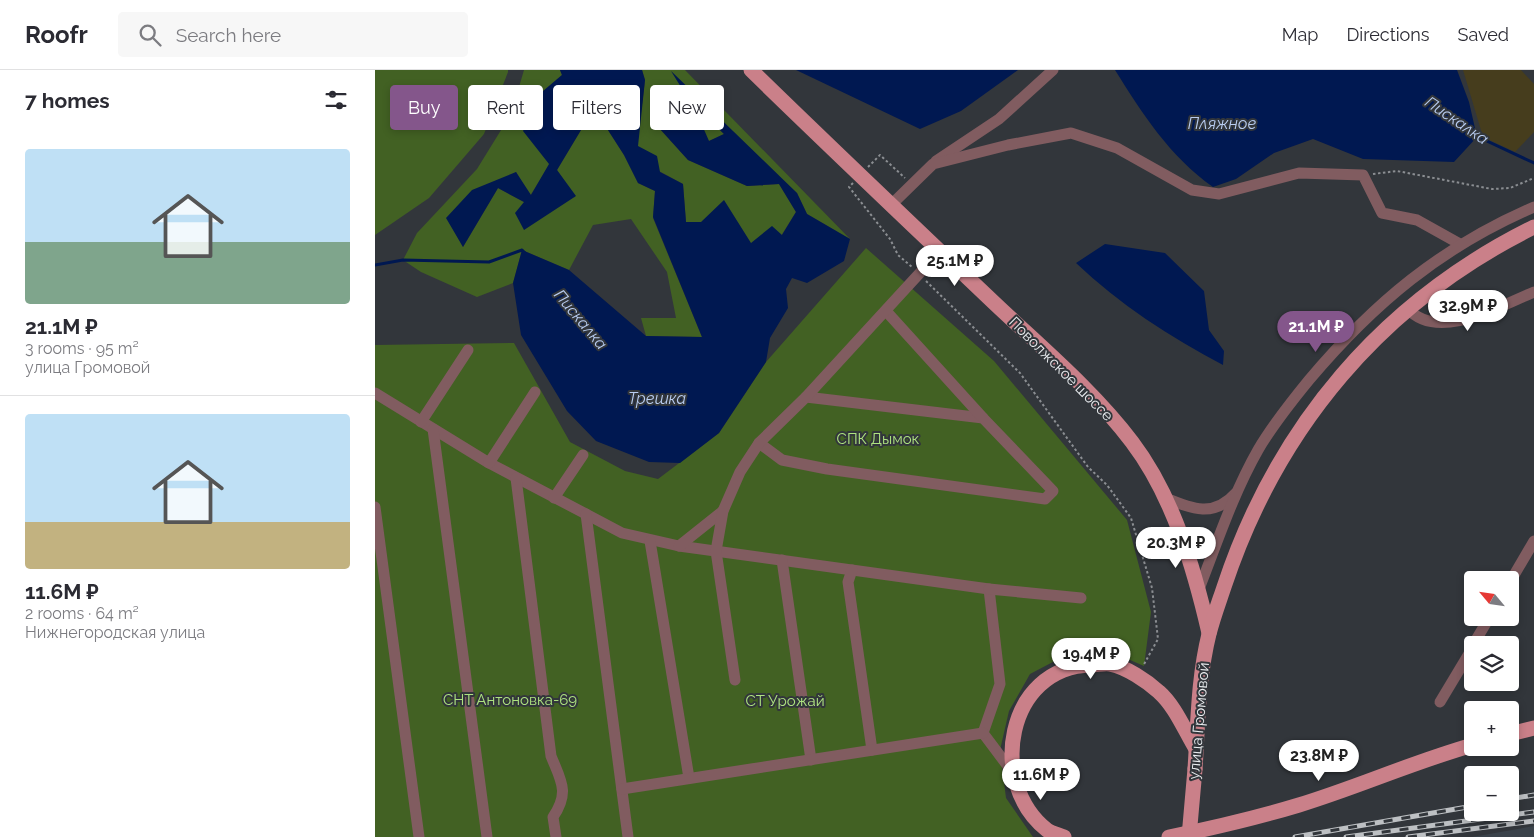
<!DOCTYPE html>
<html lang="en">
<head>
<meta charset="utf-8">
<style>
	body { margin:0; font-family:Raleway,sans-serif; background:#f7f7f7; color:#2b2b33; height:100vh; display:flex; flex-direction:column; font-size:19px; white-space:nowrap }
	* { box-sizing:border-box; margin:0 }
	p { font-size:16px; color:#7c7c81 }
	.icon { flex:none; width:28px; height:28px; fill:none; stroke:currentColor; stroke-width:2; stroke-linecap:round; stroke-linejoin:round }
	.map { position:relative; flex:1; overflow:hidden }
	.details { display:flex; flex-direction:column; background:#fff; width:375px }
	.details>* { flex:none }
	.top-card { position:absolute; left:15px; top:15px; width:475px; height:45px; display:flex; gap:10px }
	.needle { width:32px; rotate:299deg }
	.tools { position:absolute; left:1089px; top:501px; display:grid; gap:10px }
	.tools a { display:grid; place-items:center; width:55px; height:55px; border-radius:5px; background:#fff; box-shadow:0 2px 8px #0003; font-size:25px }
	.price { position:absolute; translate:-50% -42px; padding:0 11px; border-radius:18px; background:#fff; color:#222; font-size:16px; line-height:32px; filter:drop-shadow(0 1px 2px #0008) }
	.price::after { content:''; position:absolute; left:50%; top:30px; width:15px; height:11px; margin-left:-8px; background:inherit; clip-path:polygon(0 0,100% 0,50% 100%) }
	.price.current { background:#84568b; color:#fff }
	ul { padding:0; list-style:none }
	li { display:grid; align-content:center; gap:10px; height:265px; padding:0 25px }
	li+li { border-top:1px solid #e1e1e2 }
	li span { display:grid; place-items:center; height:155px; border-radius:5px; color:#555 }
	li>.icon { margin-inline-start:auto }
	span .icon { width:90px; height:90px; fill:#fffc; stroke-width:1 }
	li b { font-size:21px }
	h2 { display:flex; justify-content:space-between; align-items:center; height:60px; padding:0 25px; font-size:21px }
	.pill { padding:0 18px; border-radius:5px; background:#fff; box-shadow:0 2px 8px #0003; font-size:18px; line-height:45px }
	.pill.current { background:#84568b; color:#fff }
	header { display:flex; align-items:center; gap:30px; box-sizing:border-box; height:70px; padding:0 25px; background:#fff; border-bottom:1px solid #e1e1e2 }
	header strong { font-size:24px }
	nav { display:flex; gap:28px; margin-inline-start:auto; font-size:18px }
	.search { width:350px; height:45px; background:#f7f7f7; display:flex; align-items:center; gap:12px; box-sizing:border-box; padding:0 18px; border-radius:5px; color:#7c7c81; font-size:19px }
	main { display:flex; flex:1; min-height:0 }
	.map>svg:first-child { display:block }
	.built { fill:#3a424a }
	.green { fill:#426123 }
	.sand { fill:#463d1d }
	.water { fill:#001851 }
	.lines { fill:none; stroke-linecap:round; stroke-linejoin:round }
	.stream { stroke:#001851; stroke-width:3 }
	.path { stroke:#8b8e92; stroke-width:2; stroke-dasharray:2.5 2.5; stroke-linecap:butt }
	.minor { stroke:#815c60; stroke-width:11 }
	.major { stroke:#ca8089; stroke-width:15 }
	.rail-casing { stroke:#bdc0c3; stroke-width:5 }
	.rail { stroke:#32363b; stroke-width:3; stroke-dasharray:9; stroke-linecap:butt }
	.major-bridge { stroke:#ca8089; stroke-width:15 }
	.labels { text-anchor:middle; stroke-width:4; stroke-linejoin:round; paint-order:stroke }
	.street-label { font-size:15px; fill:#ebeef1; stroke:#32363b }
	.park-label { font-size:15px; fill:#aee381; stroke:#32363b }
	.water-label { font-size:16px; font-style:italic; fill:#b9cdf1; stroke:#32363b }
</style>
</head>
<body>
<header>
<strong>Roofr</strong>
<div class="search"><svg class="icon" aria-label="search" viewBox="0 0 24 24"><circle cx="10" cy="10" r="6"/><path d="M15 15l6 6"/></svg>Search here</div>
<nav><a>Map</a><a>Directions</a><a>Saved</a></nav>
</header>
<main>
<section class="details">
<h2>7 homes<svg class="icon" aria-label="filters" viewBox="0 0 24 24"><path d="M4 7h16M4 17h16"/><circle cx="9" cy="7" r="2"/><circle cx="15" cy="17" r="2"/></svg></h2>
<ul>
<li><span style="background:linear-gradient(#bfe0f5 60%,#7fa58c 0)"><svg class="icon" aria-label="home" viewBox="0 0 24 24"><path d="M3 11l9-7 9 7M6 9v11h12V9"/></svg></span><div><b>21.1M ₽</b><p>3 rooms · 95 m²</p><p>улица Громовой</p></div></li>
<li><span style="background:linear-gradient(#bfe0f5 70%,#c2b280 0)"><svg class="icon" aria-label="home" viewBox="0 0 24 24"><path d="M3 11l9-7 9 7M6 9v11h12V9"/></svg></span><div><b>11.6M ₽</b><p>2 rooms · 64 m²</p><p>Нижнегородская улица</p></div></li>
</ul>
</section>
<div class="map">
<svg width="1159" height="767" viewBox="0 0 1159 767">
	<rect width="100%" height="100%" fill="#32363b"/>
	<!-- built -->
	<polygon class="built" points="1159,756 1159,767 1097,767"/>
	<!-- green -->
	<g class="green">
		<polygon points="0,0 133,0 133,2 109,64 54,128 0,165"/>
		<polygon points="149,0 185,0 187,5 167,22 175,94 155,126 141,102 72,148 88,177 123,118 149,132 200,127 182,100 206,60 190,19 215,32 249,85 263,113 280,121 278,148 327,267 271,266 266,248 301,248 292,202 256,149 218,155 194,200 147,180 138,213 102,227 46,202 28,190 42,163 102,99 136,44"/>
		<polygon points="267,0 310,0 475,169 432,144 422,123 314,30 349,64 334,71 290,33 285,59 313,90 372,116 404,114 421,142 406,166 376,174 326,152 311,152 308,114 284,101 262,76 270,10"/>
		<polygon points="491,178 619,291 752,450 776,542 769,596 741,584 697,582 655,604 634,641 625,680 631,728 658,767 0,767 0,275 139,273 195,372 250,401 283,409 344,363 391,292"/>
	</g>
	<!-- sand -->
	<polygon class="sand" points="1088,0 1146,0 1159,14 1159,62 1140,82 1108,67"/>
	<!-- water -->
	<g class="water">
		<polygon points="185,0 267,0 270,10 263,76 282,86 285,102 308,114 311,152 326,152 349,130 376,173 397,156 407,165 421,142 404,114 372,116 313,90 285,59 290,33 327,55 334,71 349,64 314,30 296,1 422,123 432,144 475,169 469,191 432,213 417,208 411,219 413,238 395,268 391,292 344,363 305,393 274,392 221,371 192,341 146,265 138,213 147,180 194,200 271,266 327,267 278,147 280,121 263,113 249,85 215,32 191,20 206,60 182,100 201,126 149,160 140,143 149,132 123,118 88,177 71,148 97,120 141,102 156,125 174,94 148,61 167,22 187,5"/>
		<polygon points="421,0 643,0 586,41 545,59"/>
		<path d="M740,0H1082L1094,32L1102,67L1079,92L988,89L938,69L899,83L861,109L838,117C795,87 767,43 740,0Z"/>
		<path d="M730,174L790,183L829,221L834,260L849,281L848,295C795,267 744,234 701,193Z"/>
	</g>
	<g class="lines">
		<!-- stream -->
		<g class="stream">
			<polyline points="1099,65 1159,93"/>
			<polyline points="0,195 28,190 114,192 147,180 150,183"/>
		</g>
		<!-- path -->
		<g class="path">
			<polyline points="493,97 505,85 530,108"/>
			<polyline points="998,104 1022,101 1117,119 1135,118 1159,108"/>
			<polyline points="478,113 474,117 515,169 523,185 537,197"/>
			<polyline points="551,211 645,303 713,397 732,415 756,448 777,518 783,569 768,596"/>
		</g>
		<!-- minor -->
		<g class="minor">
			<polyline points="561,91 624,49 678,0"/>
			<polyline points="515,136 558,94 633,75 696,63 742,78 817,120 844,124 924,103 988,105 1007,143 1042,150 1085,174"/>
			<path d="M1033,239C1063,272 1125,236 1159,222"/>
			<polyline points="0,323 114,393 247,463 304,476 614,519 625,614 608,663 638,703"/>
			<polyline points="431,327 608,348"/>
			<polyline points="46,352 93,280"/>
			<polyline points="58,359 112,767"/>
			<polyline points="384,373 407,390 452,399 670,429 678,421 608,348 511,241"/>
			<polyline points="114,393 160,322"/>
			<path d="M141,408L176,686C186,711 195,722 178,747L181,767"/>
			<polyline points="179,428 208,385"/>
			<path d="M791,428C817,439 839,448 861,423"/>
			<polyline points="0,437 44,767"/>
			<polyline points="211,444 253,767"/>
			<polyline points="275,471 314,708"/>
			<polyline points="304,476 348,441"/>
			<polyline points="407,490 436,690"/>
			<polyline points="477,500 473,512 497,680"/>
			<polyline points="1135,512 1159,471"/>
			<polyline points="614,519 706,528"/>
			<path d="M824,519C842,473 858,424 883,380C897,356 916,332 934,310C999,233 1066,177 1159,137"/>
			<polyline points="1098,575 1114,548"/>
			<polyline points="360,610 341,481 348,441 365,402 384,373 431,327 565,181"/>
			<polyline points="1065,632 1098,577"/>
			<polyline points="247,719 608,663"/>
		</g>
		<!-- major -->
		<g class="major">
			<path d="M376,0C455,77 534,152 613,227C662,274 716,318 757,372C798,426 819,498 834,563"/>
			<polyline points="1135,664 1159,658"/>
			<path d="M820,699C823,654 823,608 834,564C838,548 844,532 849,517C902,357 1007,232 1159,157"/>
			<path d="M689,767C684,765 676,763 672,760C612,713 631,597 716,595C722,595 729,593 735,594C751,597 772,611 784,622C800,636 810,661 821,679"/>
			<path d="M794,767C838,758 881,748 924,735C983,717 1038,692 1098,675"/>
		</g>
		<defs>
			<g id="rail">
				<polyline points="1135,729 1159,725"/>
				<polyline points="920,767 1098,736"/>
				<polyline points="971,767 1159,742"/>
				<polyline points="1033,767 1159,751"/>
			</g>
		</defs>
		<!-- rail casing -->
		<use href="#rail" class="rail-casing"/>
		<!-- rail -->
		<use href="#rail" class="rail"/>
		<!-- major-bridge -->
		<polyline class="major-bridge" points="814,767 820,699"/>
	</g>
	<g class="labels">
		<!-- street labels -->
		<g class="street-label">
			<text transform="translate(686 299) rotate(45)" y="5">Поволжское шоссе</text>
			<text transform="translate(824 651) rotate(-85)" y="5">улица Громовой</text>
		</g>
		<!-- park labels -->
		<g class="park-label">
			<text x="503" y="374">СПК Дымок</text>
			<text x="135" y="635">СНТ Антоновка-69</text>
			<text x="410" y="636">СТ Урожай</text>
		</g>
		<!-- water labels -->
		<g class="water-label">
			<text transform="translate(1082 50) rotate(34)" y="6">Пискалка</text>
			<text x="847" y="59">Пляжное</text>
			<text transform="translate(206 249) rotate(50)" y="6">Пискалка</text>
			<text x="282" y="334">Трешка</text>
		</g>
	</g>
</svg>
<div class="tools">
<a><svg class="needle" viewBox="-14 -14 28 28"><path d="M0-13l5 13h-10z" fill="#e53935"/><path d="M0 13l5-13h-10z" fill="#7c7c81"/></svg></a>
<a><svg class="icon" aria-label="layers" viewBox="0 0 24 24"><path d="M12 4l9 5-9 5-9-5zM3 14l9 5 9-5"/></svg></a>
<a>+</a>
<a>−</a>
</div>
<b class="price" style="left:580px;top:217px">25.1M ₽</b>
<b class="price" style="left:1093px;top:262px">32.9M ₽</b>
<b class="price current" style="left:941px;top:283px">21.1M ₽</b>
<b class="price" style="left:801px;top:499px">20.3M ₽</b>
<b class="price" style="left:716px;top:610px">19.4M ₽</b>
<b class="price" style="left:944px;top:712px">23.8M ₽</b>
<b class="price" style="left:666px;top:731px">11.6M ₽</b>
<div class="top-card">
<a class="pill current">Buy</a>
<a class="pill">Rent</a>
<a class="pill">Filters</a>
<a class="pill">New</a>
</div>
</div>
</main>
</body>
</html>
